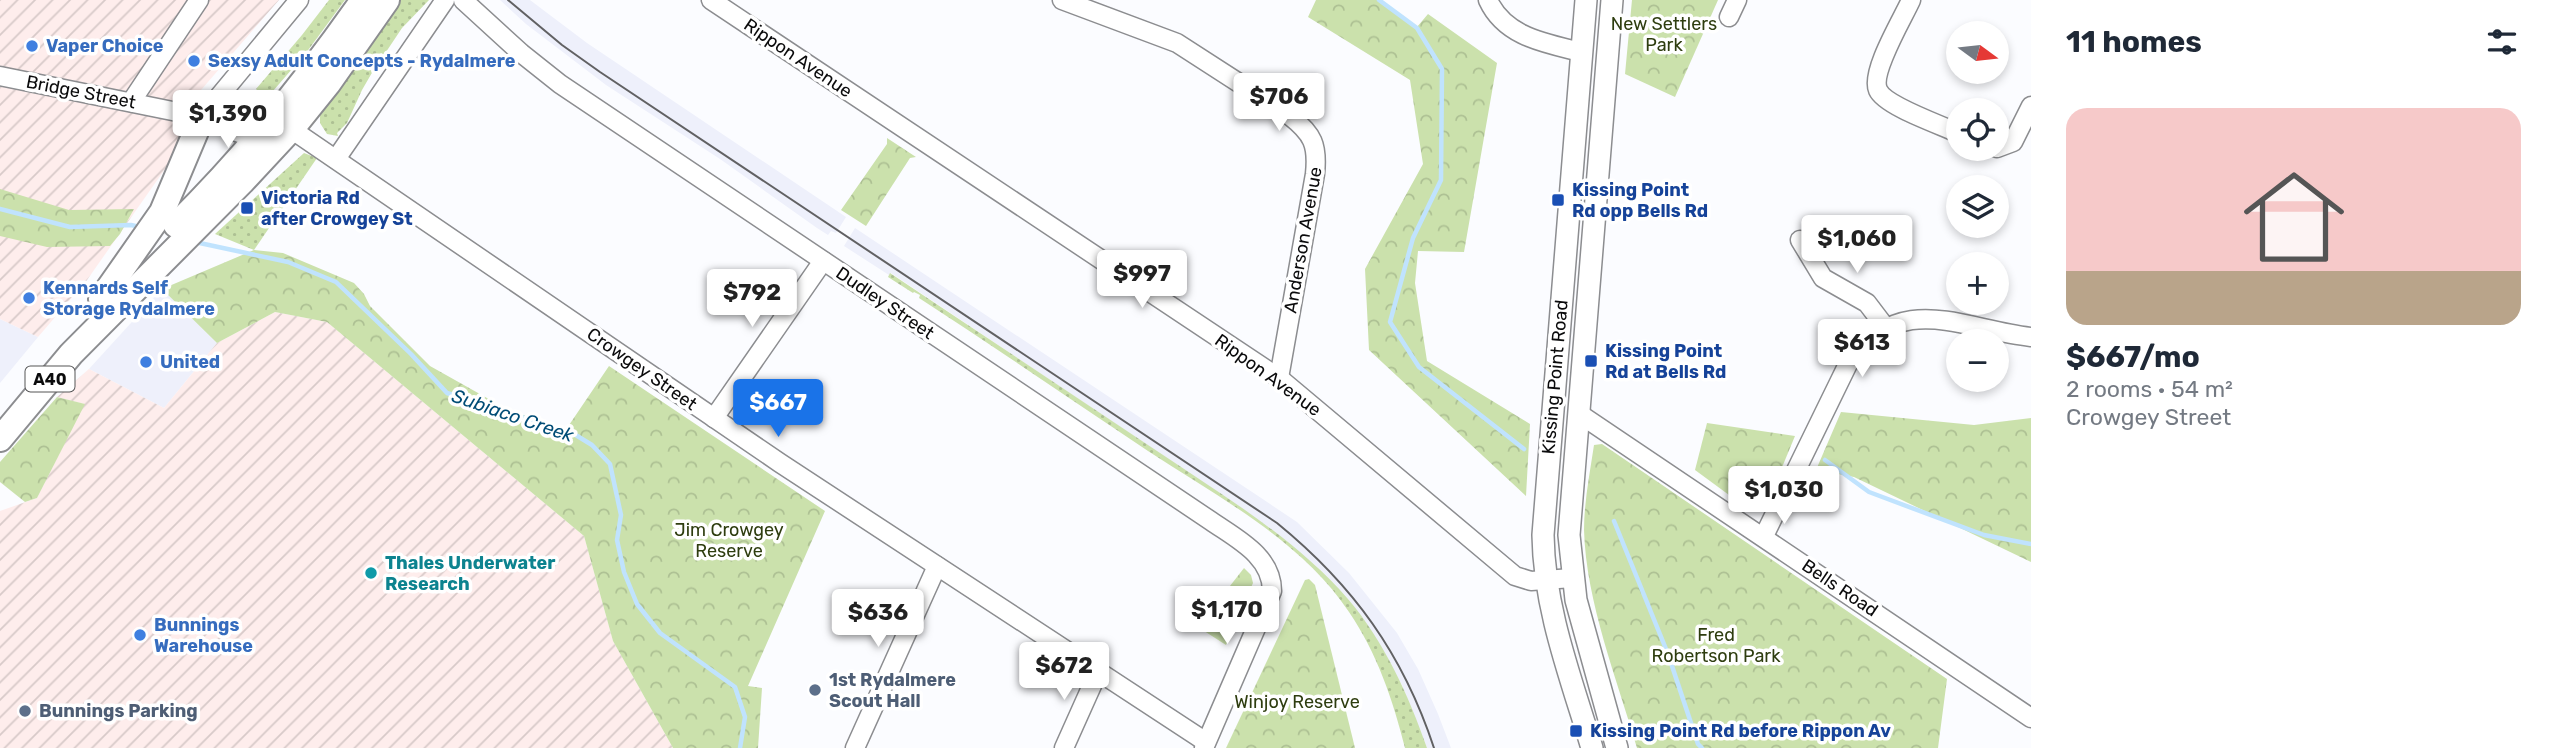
<!DOCTYPE html>
<html lang="en">
<head>
<meta charset="utf-8">
<style>
	body { margin:0; font-family:Rubik,sans-serif; background:#f2f2f3; color:#1f2937; height:100vh; display:flex; flex-direction:column; font-size:26px; white-space:nowrap }
	* { box-sizing:border-box; margin:0 }
	p { font-size:23px; color:#747a83 }
	.icon { flex:none; width:38px; height:38px; fill:none; stroke:currentColor; stroke-width:2; stroke-linecap:round; stroke-linejoin:round }
	.map { position:relative; flex:1; overflow:hidden }
	.side { display:flex; flex-direction:column; background:#fff; width:525px }
	.side>* { flex:none }
	.needle { width:46px; rotate:105deg }
	.controls { position:absolute; left:1946px; top:21px; display:grid; gap:14px }
	.controls a { display:grid; place-items:center; width:63px; height:63px; border-radius:50%; background:#fff; box-shadow:0 4px 10px #0003; font-size:35px }
	.price { position:absolute; translate:-50% -60px; padding:0 16px; border-radius:7px; background:#fff; color:#222; font-size:23px; line-height:46px; filter:drop-shadow(0 2px 4px #0008) }
	.price::after { content:''; position:absolute; left:50%; top:42px; width:21px; height:16px; margin-left:-10px; background:inherit; clip-path:polygon(0 0,100% 0,50% 100%) }
	.price.active { background:#1a73e8; color:#fff }
	ul { padding:0; list-style:none }
	li { display:grid; align-content:center; gap:14px; height:371px; padding:0 35px }
	li+li { border-top:2px solid #e0e1e3 }
	li span { display:grid; place-items:center; height:217px; border-radius:21px; color:#555 }
	li>.icon { margin-inline-start:auto }
	span .icon { width:126px; height:126px; fill:#fffc; stroke-width:1 }
	li b { font-size:30px }
	h2 { display:flex; justify-content:space-between; align-items:center; height:84px; padding:0 35px; font-size:30px }
	main { display:flex; flex:1; min-height:0 }
	.map>svg:first-child { display:block }
	.built { fill:#eef0fb }
	.industrial { fill:url(#industrial-furrows) }
	.grass { fill:url(#grass-dots) }
	.forest { fill:url(#forest-crowns) }
	.lines { fill:none; stroke-linecap:round; stroke-linejoin:round }
	.stream { stroke:#c0e3fe; stroke-width:4.5 }
	.minor-casing { stroke:#8c8d90; stroke-width:21 }
	.major-casing { stroke:#8c8d90; stroke-width:24 }
	.highway-casing { stroke:#8c8d90; stroke-width:28 }
	.minor { stroke:#fff; stroke-width:18 }
	.major { stroke:#fff; stroke-width:21 }
	.highway { stroke:#fff; stroke-width:24 }
	.tram { stroke:#616163; stroke-width:2 }
	.shop-dot { fill:#3f7fe0; stroke:#fff; stroke-width:2.5 }
	.transit-dot { fill:#1a4fb4; stroke:#fff; stroke-width:2.5 }
	.culture-dot { fill:#0f9aa8; stroke:#fff; stroke-width:2.5 }
	.service-dot { fill:#5c6f8a; stroke:#fff; stroke-width:2.5 }
	.labels { text-anchor:middle; stroke-width:7; stroke-linejoin:round; paint-order:stroke }
	.shield { fill:#fff; stroke:#545455; stroke-width:2 }
	.shield-label { font-size:16px; font-weight:bold; fill:#0b0b0c }
	.park-label { font-size:18px; fill:#2e3d0f; stroke:#fff }
	.shop-label { font-size:18px; font-weight:bold; fill:#366cbe; stroke:#fff; text-anchor:start }
	.street-label { font-size:18px; fill:#0b0b0c; stroke:#fff }
	.transit-label { font-size:18px; font-weight:bold; fill:#164399; stroke:#fff; text-anchor:start }
	.culture-label { font-size:18px; font-weight:bold; fill:#0d838f; stroke:#fff; text-anchor:start }
	.service-label { font-size:18px; font-weight:bold; fill:#4e5e75; stroke:#fff; text-anchor:start }
	.water-label { font-size:19px; font-style:italic; fill:#004c76; stroke:#fff }
</style>
</head>
<body>
<main>
<div class="map">
<svg width="2031" height="748" viewBox="0 0 2031 748">
	<defs>
		<pattern id="industrial-furrows" width="10" height="10" patternUnits="userSpaceOnUse" patternTransform="scale(1.75)"><rect width="10" height="10" fill="#feedec"/><path d="M-1 1l2-2M0 10L10 0M9 11l2-2" fill="none" stroke="#d8cac9"/></pattern>
		<pattern id="grass-dots" width="8" height="8" patternUnits="userSpaceOnUse" patternTransform="scale(1.75)"><rect width="8" height="8" fill="#cbe1ac"/><path d="M2 2h.1M6 6h.1" fill="none" stroke="#adc093" stroke-width="1.8" stroke-linecap="round"/></pattern>
		<pattern id="forest-crowns" width="20" height="18" patternUnits="userSpaceOnUse" patternTransform="scale(1.75)"><rect width="20" height="18" fill="#cbe1ac"/><path d="M2 6a3 3 0 1 1 6 0M12 15a3 3 0 1 1 6 0" fill="none" stroke="#adc093"/></pattern>
	</defs>
	<rect width="100%" height="100%" fill="#fbfcff"/>
	<!-- built -->
	<g class="built">
		<polygon points="500,0 530,0 587,43 846,217 836,233 831,231 828,235 817,228 720,159 606,85 526,24"/>
		<polygon points="855,228 1297,522 1349,573 1397,633 1418,669 1438,714 1451,748 1427,748 1402,685 1368,626 1349,600 1315,565 1250,514 891,273 889,275 844,246"/>
		<polygon points="162,289 217,343 164,408 89,369"/>
		<polygon points="0,319 38,337 0,383"/>
	</g>
	<!-- industrial -->
	<g class="industrial">
		<polygon points="0,0 279,0 195,97 177,152 87,280 38,337 0,319"/>
		<polygon points="275,312 327,322 584,536 613,641 673,748 0,748 0,511 37,498 84,404 57,397 89,369 164,408 217,343"/>
	</g>
	<!-- grass -->
	<g class="grass">
		<polygon points="329,0 345,0 306,53 266,99 256,89 302,35"/>
		<polygon points="399,0 429,0 402,28 384,55 381,53 371,69 373,71 362,90 347,123 337,133 338,136 327,134 320,123 320,114"/>
		<polygon points="304,153 317,158 254,250 215,234"/>
		<path d="M890,273C977,331 1064,389 1151,447C1219,493 1293,536 1348,599C1384,641 1409,696 1427,748H1405C1393,700 1377,653 1349,612C1301,540 1218,497 1148,451C1072,400 996,348 919,298L920,295L914,292L913,293L888,277Z"/>
	</g>
	<!-- forest -->
	<g class="forest">
		<polygon points="1316,0 1380,0 1417,27 1428,14 1497,63 1464,252 1418,251 1415,283 1427,361 1530,424 1526,496 1369,350 1365,269 1423,164 1410,80 1308,17"/>
		<polygon points="1632,0 1718,0 1675,97 1625,74"/>
		<polygon points="887,138 916,157 910,158 866,226 841,210 887,144"/>
		<polygon points="0,189 69,210 134,209 120,234 110,246 47,247 0,236"/>
		<polygon points="254,250 283,253 354,283 364,294 370,306 430,366 503,407 565,431 609,366 825,511 748,686 762,688 758,748 673,748 613,641 584,536 327,322 275,312 217,343 162,289"/>
		<polygon points="57,397 85,404 37,498 25,502 0,482 0,462"/>
		<polygon points="1841,412 1974,425 2031,418 2031,562 1854,477 1816,470"/>
		<polygon points="1707,423 1795,436 1771,494 1762,510 1753,511 1744,506 1695,470"/>
		<path d="M1602,444L1947,679L1938,748H1637C1617,679 1586,602 1584,530C1584,502 1590,472 1594,445Z"/>
		<polygon points="1244,568 1251,575 1253,583 1226,645 1198,627"/>
		<polygon points="1309,579 1315,585 1355,748 1226,748 1305,580"/>
	</g>
	<g class="lines">
		<!-- stream -->
		<g class="stream">
			<polyline points="1379,0 1417,28 1442,69 1441,180 1413,238 1390,322 1419,367 1524,449"/>
			<polyline points="0,209 70,227 131,225 140,227"/>
			<polyline points="195,242 288,262 336,282 411,354 447,393 574,434 592,445 610,464 621,515 617,540 624,572 637,604 660,633 735,687 745,717 740,748"/>
			<polyline points="1825,460 1869,492 1984,535 2031,544"/>
			<polyline points="1614,521 1668,654 1698,744 1702,748"/>
		</g>
		<defs>
			<g id="minor">
				<path d="M463,0L521,53L560,84L1211,521C1237,539 1272,556 1272,591L1204,748"/>
				<polyline points="711,0 1279,378 1515,576 1531,581 1572,578"/>
				<path d="M1062,0L1177,43L1290,116C1313,134 1318,145 1315,174L1279,378"/>
				<path d="M1488,0C1505,37 1545,43 1581,52"/>
				<path d="M1911,0C1903,18 1870,72 1878,90C1885,106 1941,125 1958,133"/>
				<polyline points="1729,17 1737,0"/>
				<polyline points="0,76 202,117 218,116"/>
				<polyline points="131,102 199,0"/>
				<path d="M216,107C219,128 239,136 258,136"/>
				<polyline points="202,117 299,0"/>
				<polyline points="291,129 780,463 1206,742"/>
				<polyline points="1997,148 2013,142 2031,106"/>
				<polyline points="336,159 445,0"/>
				<polyline points="1800,240 1823,278 1867,303 1886,328"/>
				<polyline points="1578,413 2031,718"/>
				<polyline points="714,418 823,261"/>
				<path d="M1764,536L1848,364C1900,289 1960,329 2031,337"/>
				<polyline points="855,748 937,566"/>
				<polyline points="1064,748 1098,672"/>
			</g>
			<g id="major">
				<path d="M1586,0L1543,535C1544,609 1571,678 1592,748"/>
				<polyline points="1612,0 1569,535 1576,600 1617,748"/>
			</g>
			<g id="highway">
				<path d="M176,225C246,156 307,80 363,0"/>
				<polyline points="101,299 162,212 202,117"/>
				<polyline points="0,439 71,354 242,182 295,125 328,84 387,0"/>
			</g>
		</defs>
		<!-- minor casing -->
		<use href="#minor" class="minor-casing"/>
		<!-- major casing -->
		<use href="#major" class="major-casing"/>
		<!-- highway casing -->
		<use href="#highway" class="highway-casing"/>
		<!-- minor -->
		<use href="#minor" class="minor"/>
		<!-- major -->
		<use href="#major" class="major"/>
		<!-- highway -->
		<use href="#highway" class="highway"/>
		<!-- tram -->
		<path class="tram" d="M508,0L562,45L600,72L1277,523C1353,585 1403,654 1434,748"/>
	</g>
	<!-- markers -->
	<g class="shop-dot">
		<circle cx="32" cy="46" r="7"/>
		<circle cx="194" cy="61" r="7"/>
		<circle cx="29" cy="298" r="7"/>
		<circle cx="146" cy="362" r="7"/>
		<circle cx="140" cy="635" r="7"/>
	</g>
	<g class="transit-dot">
		<rect x="1551" y="193" width="14" height="14" rx="3.5"/>
		<rect x="240" y="201" width="14" height="14" rx="3.5"/>
		<rect x="1584" y="354" width="14" height="14" rx="3.5"/>
		<rect x="1569" y="724" width="14" height="14" rx="3.5"/>
	</g>
	<circle class="culture-dot" cx="371" cy="573" r="7"/>
	<g class="service-dot">
		<circle cx="815" cy="690" r="7"/>
		<circle cx="25" cy="711" r="7"/>
	</g>
	<g class="labels">
		<!-- shield labels -->
		<rect class="shield" x="25.5" y="366.5" width="49" height="25" rx="5"/>
		<g class="shield-label">
			<text x="50" y="385">A40</text>
		</g>
		<!-- park labels -->
		<g class="park-label">
			<text x="1664" y="30">New Settlers<tspan x="1664" dy="21">Park</tspan></text>
			<text x="729" y="536">Jim Crowgey<tspan x="729" dy="21">Reserve</tspan></text>
			<text x="1716" y="641">Fred<tspan x="1716" dy="21">Robertson Park</tspan></text>
			<text x="1297" y="708">Winjoy Reserve</text>
		</g>
		<!-- shop labels -->
		<g class="shop-label">
			<text x="46" y="52">Vaper Choice</text>
			<text x="208" y="67">Sexsy Adult Concepts - Rydalmere</text>
			<text x="43" y="294">Kennards Self<tspan x="43" dy="21">Storage Rydalmere</tspan></text>
			<text x="160" y="368">United</text>
			<text x="154" y="631">Bunnings<tspan x="154" dy="21">Warehouse</tspan></text>
		</g>
		<!-- street labels -->
		<g class="street-label">
			<text transform="translate(798 58) rotate(34)" y="6">Rippon Avenue</text>
			<text transform="translate(81 92) rotate(11)" y="6">Bridge Street</text>
			<text transform="translate(1303 240) rotate(-80)" y="6">Anderson Avenue</text>
			<text transform="translate(885 303) rotate(34)" y="6">Dudley Street</text>
			<text transform="translate(642 369) rotate(35)" y="6">Crowgey Street</text>
			<text transform="translate(1268 375) rotate(36)" y="6">Rippon Avenue</text>
			<text transform="translate(1555 377) rotate(-85)" y="6">Kissing Point Road</text>
			<text transform="translate(1840 588) rotate(34)" y="6">Bells Road</text>
		</g>
		<!-- transit labels -->
		<g class="transit-label">
			<text x="1572" y="196">Kissing Point<tspan x="1572" dy="21">Rd opp Bells Rd</tspan></text>
			<text x="261" y="204">Victoria Rd<tspan x="261" dy="21">after Crowgey St</tspan></text>
			<text x="1605" y="357">Kissing Point<tspan x="1605" dy="21">Rd at Bells Rd</tspan></text>
			<text x="1590" y="737">Kissing Point Rd before Rippon Av</text>
		</g>
		<!-- culture labels -->
		<g class="culture-label">
			<text x="385" y="569">Thales Underwater<tspan x="385" dy="21">Research</tspan></text>
		</g>
		<!-- service labels -->
		<g class="service-label">
			<text x="829" y="686">1st Rydalmere<tspan x="829" dy="21">Scout Hall</tspan></text>
			<text x="39" y="717">Bunnings Parking</text>
		</g>
		<!-- water labels -->
		<g class="water-label">
			<text transform="translate(513 415) rotate(19)" y="7">Subiaco Creek</text>
		</g>
	</g>
</svg>
<div class="controls">
<a><svg class="needle" viewBox="-14 -14 28 28"><path d="M0-13l5 13h-10z" fill="#e53935"/><path d="M0 13l5-13h-10z" fill="#747a83"/></svg></a>
<a><svg class="icon" aria-label="locate" viewBox="0 0 24 24"><circle cx="12" cy="12" r="6"/><path d="M12 2v4M12 18v4M2 12h4M18 12h4"/></svg></a>
<a><svg class="icon" aria-label="layers" viewBox="0 0 24 24"><path d="M12 4l9 5-9 5-9-5zM3 14l9 5 9-5"/></svg></a>
<a>+</a>
<a>−</a>
</div>
<b class="price" style="left:1279px;top:133px">$706</b>
<b class="price" style="left:228px;top:150px">$1,390</b>
<b class="price" style="left:1857px;top:275px">$1,060</b>
<b class="price" style="left:1142px;top:310px">$997</b>
<b class="price" style="left:752px;top:329px">$792</b>
<b class="price" style="left:1862px;top:379px">$613</b>
<b class="price active" style="left:778px;top:439px">$667</b>
<b class="price" style="left:1784px;top:526px">$1,030</b>
<b class="price" style="left:1227px;top:646px">$1,170</b>
<b class="price" style="left:878px;top:649px">$636</b>
<b class="price" style="left:1064px;top:702px">$672</b>
</div>
<section class="side">
<h2>11 homes<svg class="icon" aria-label="filters" viewBox="0 0 24 24"><path d="M4 7h16M4 17h16"/><circle cx="9" cy="7" r="2"/><circle cx="15" cy="17" r="2"/></svg></h2>
<ul>
<li><span style="background:linear-gradient(#f6c9c9 75%,#b9a48a 0)"><svg class="icon" aria-label="home" viewBox="0 0 24 24"><path d="M3 11l9-7 9 7M6 9v11h12V9"/></svg></span><div><b>$667/mo</b><p>2 rooms · 54 m²</p><p>Crowgey Street</p></div></li>
</ul>
</section>
</main>
</body>
</html>
